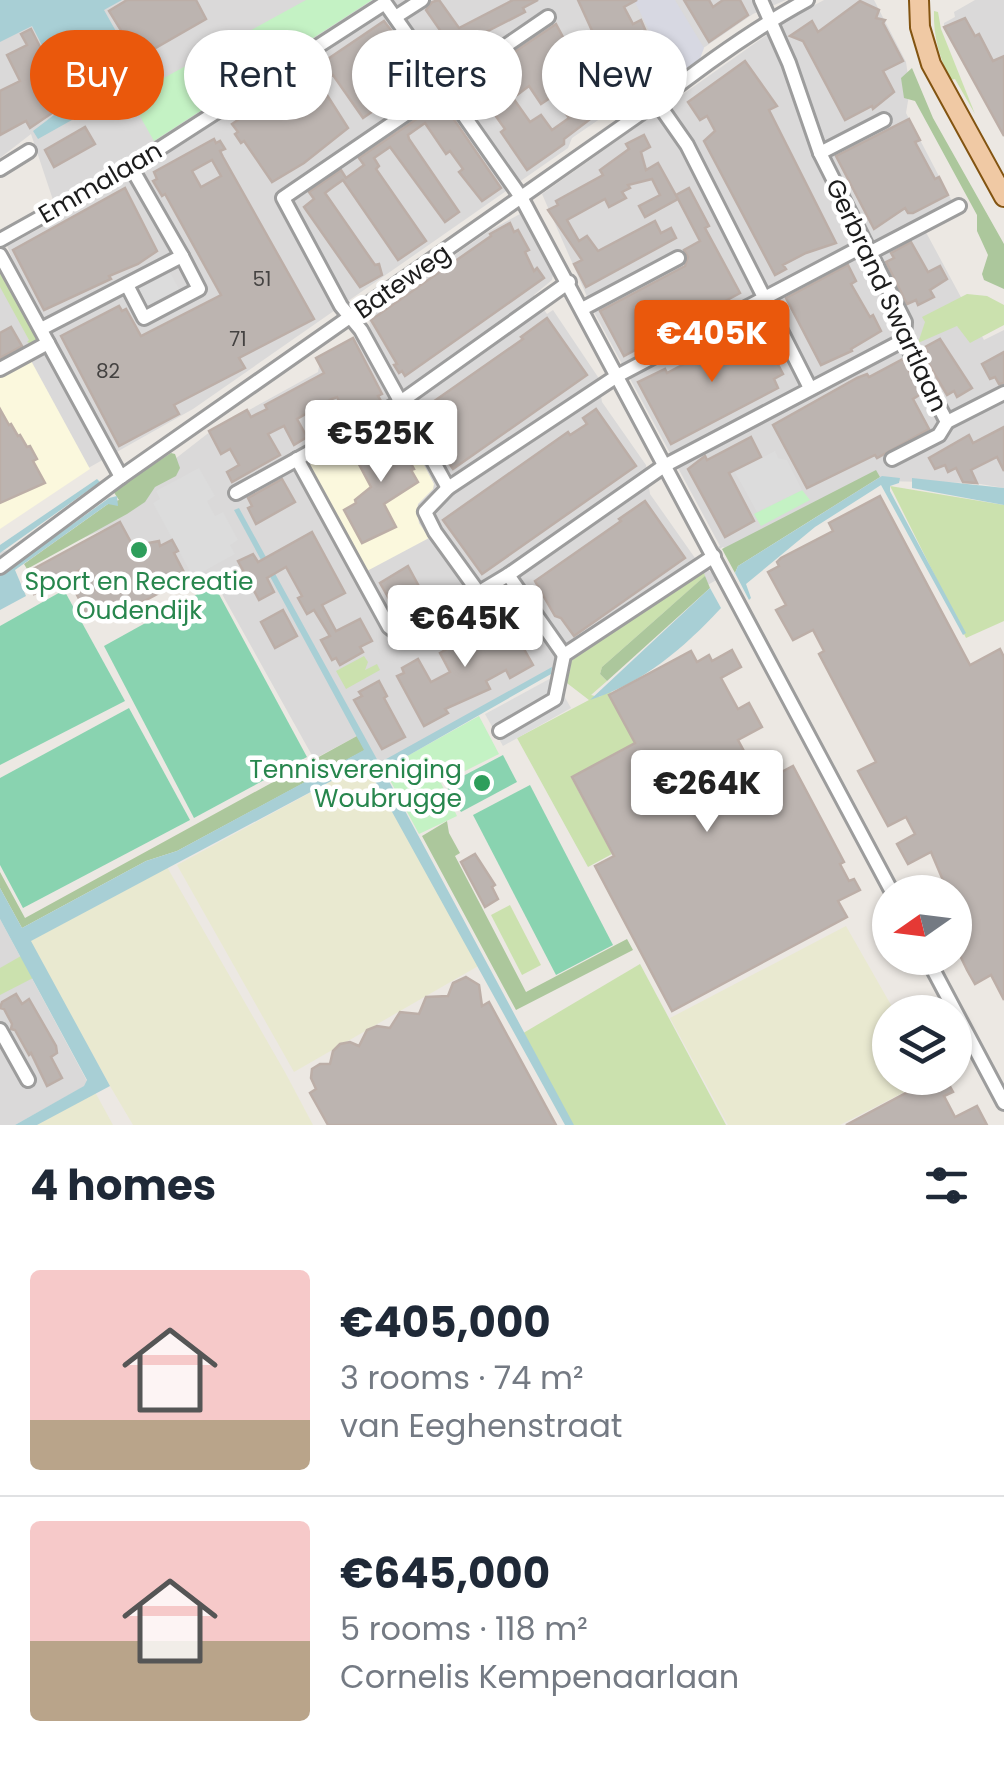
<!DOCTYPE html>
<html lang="en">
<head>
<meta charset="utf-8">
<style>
	body { margin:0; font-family:Poppins,sans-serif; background:#f2f2f3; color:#1f2937; height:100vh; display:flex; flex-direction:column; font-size:38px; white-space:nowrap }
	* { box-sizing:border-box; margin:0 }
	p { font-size:32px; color:#747a83 }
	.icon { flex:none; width:55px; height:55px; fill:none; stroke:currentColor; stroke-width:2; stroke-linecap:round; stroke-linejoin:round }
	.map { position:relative; height:1125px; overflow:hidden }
	.details { display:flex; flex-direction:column; background:#fff; flex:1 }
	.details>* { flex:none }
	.hud { position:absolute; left:30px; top:30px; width:945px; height:90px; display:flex; gap:20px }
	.needle { width:65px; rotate:256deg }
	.tools { position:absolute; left:872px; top:875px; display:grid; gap:20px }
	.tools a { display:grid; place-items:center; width:100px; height:100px; border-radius:50%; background:#fff; box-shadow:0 2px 8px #0004; font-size:50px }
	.price { position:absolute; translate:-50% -85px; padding:0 22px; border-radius:10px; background:#fff; color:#222; font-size:32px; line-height:65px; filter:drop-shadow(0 2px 5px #0008) }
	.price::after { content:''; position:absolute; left:50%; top:60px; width:30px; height:22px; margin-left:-15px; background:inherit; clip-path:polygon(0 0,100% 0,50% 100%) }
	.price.selected { background:#ea580c; color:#fff }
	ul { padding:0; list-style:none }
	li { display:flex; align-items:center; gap:30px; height:250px; padding:0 30px }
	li+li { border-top:2px solid #e0e1e3 }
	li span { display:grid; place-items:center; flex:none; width:280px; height:200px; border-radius:10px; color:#555 }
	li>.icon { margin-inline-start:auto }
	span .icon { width:120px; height:120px; fill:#fffc; stroke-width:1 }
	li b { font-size:42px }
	h2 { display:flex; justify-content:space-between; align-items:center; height:120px; padding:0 30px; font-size:42px }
	.tag { padding:0 35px; border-radius:45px; background:#fff; box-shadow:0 2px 8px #0004; font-size:35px; line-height:90px }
	.tag.selected { background:#ea580c; color:#fff }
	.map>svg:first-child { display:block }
	.residential { fill:#dad9d9 }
	.education { fill:#fbf8dd }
	.farmland { fill:#e9e9d0 }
	.grass { fill:#cbe1ae }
	.forest { fill:#acc79c }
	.park { fill:#c4f2c4 }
	.pitch { fill:#89d3b0 }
	.parking { fill:#dcdcdc }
	.plaza { fill:#d7d8e2 }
	.water { fill:#a8cfd5 }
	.building { fill:#bcb4b0; stroke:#bcaea7; stroke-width:2.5; fill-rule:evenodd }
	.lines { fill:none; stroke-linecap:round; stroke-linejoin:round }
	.minor-casing { stroke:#9d9d9d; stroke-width:18 }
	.major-casing { stroke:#835411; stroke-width:22 }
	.minor { stroke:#fff; stroke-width:12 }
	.major { stroke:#f0c9a4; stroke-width:18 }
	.leisure-dot { fill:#2e9e5b; stroke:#fff; stroke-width:4 }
	.labels { text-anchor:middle; stroke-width:9; stroke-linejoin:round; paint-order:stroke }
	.number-label { font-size:20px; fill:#444241 }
	.street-label { font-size:25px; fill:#1c1c1c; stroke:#fff }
	.leisure-label { font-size:25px; fill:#27864d; stroke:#fff }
</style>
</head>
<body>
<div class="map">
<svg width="1004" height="1125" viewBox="0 0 1004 1125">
	<rect width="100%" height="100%" fill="#ece8e3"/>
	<!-- residential -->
	<g class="residential">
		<polygon points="0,0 786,0 753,14 572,138 568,148 193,409 51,489 0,527 0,264 13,260 7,246 59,218 31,134 0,158"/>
		<polygon points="824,0 874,0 906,62 910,89 906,113 954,205 921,223 984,340 1004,330 1004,488 974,483 882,481 740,558 723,547 698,560 718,579 596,650 375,766 357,736 314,759 213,578 187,578 158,593 117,524 0,572 0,552 85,529 211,431 318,372 321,355 370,329 369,315 489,231 520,214 553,275 552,280 534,295 547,314 553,310 598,377 602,402 646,465 650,494 695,558 720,546 593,310 542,194 792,17"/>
		<polygon points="975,0 1004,0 1004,137 944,26 944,23 955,17 954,12"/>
		<polygon points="0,919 87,1081 85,1086 15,1125 0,1125"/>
	</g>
	<!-- education -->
	<g class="education">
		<polygon points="29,357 90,469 0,529 0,373"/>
		<polygon points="400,419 434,484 433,489 418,504 417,511 419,523 429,538 367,571 307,466"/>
	</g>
	<!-- farmland -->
	<g class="farmland">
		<polygon points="365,763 480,965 294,1072 177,865"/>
		<polygon points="167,867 286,1074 313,1125 133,1125 110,1086 30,941"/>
		<polygon points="846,926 895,1012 890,1012 890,1078 932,1078 840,1125 728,1125 670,1018"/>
		<polygon points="95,1092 113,1125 37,1125"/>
	</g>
	<!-- grass -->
	<g class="grass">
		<path d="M934,11L938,12L941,29L975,114L955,79L950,80C940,57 933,37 934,11Z"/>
		<polygon points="0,267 39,339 35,345 27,342 29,340 0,287"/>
		<polygon points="967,294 987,296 1004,305 1004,325 970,343 957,326 918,343 925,322 922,317"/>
		<polygon points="890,486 1004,505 1004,621 966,638"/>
		<polygon points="703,570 705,576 602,667 600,674 607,681 591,695 599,697 610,691 638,745 572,779 612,854 588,867 517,738 589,700 563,680 570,671 571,661"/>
		<polygon points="364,656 368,662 365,670 377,664 380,670 346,689 336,671"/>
		<polygon points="510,905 541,965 522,975 491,915"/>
		<polygon points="21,956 33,978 0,995 0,968"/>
		<polygon points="640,964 726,1125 569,1125 520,1035"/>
	</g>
	<!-- forest -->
	<g class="forest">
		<polygon points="912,68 933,118 1004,244 1004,289 984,280 982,274 988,255 977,231 977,215 915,101 904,98 901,78"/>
		<polygon points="171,453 175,454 180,468 176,476 155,487 145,502 127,514 27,569 24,564 108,504 119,500 113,491"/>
		<polygon points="876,470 880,477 738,566 735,573 722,549"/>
		<polygon points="705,576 710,588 607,681 600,674 602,667"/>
		<polygon points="357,736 365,750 177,851 146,861 22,928 0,888 0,872 25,918"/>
		<polygon points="447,821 449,833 460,853 455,856 526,992 627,939 633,950 516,1010 422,836"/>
	</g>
	<!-- park -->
	<g class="park">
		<polygon points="306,0 372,0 154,141 129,97"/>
		<polygon points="802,490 810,500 761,526 754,514"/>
		<polygon points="479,716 499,754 441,783 457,816 419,834 384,769"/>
	</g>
	<!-- pitch -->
	<g class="pitch">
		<polygon points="214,585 307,757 194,818 104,646"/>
		<polygon points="64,590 125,701 0,765 0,626"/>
		<polygon points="129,708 190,820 23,908 0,865 0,778"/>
		<polygon points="503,755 517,782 461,812 446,785"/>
		<polygon points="530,785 613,945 556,975 473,815"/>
	</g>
	<!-- parking -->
	<g class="parking">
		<polygon points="168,269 182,294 144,313 132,289"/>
		<polygon points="775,451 778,458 787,460 802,490 757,512 735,472"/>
		<polygon points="199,468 215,496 207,501 215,516 223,512 238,540 230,545 235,554 193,577 153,503 160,499 156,491"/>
		<polygon points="553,677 571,708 503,746 485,714"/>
	</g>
	<!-- plaza -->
	<polygon class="plaza" points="634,0 675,0 704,48 695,72 666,65"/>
	<!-- water -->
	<g class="water">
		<polygon points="0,0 122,0 104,10 126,49 76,79 80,87 93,80 96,88 88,111 38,139 33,131 71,102 32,26 0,42"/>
		<polygon points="882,476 900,478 899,483 890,486 890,491 966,633 963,635 881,485 815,527 746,584 751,598 749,600 735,573 738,566"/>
		<polygon points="912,478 1004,488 1004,505 912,488"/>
		<polygon points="97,479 100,482 0,553 0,545"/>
		<polygon points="117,496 118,506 108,504 15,570 26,596 0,610 0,576 109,498"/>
		<polygon points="239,508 379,763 552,667 551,674 383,770 574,1125 565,1125 365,763 31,941 110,1086 37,1125 15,1125 84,1086 87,1080 0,919 0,888 22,928 146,861 177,851 364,750 234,510"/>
		<path d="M710,588L721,608C684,648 643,683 590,700Z"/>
	</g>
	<!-- building -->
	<g class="building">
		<polygon points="127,0 196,0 206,19 138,58 109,11"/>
		<polygon points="439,0 459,28 513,0 538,0 523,8 525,12 453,49 426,10 432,2"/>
		<polygon points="578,0 637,0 624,7 633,24 641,20 664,74 625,101 612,81 636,64 627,48 605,59"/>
		<polygon points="684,0 709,0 713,7 723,0 740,0 748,15 709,42"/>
		<polygon points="860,1 879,10 876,18 885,20 883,23 903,61 883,71 894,92 873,109 872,106 845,120 803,41 790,36 812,21 818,32"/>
		<polygon points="965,18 975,36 979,34 993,61 1004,56 1004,136 944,27"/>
		<polygon points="384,21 406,50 361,81 370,95 415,66 422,77 363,118 333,75 320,84 348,128 304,163 272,182 244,141 241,143 235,134 238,132 232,124"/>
		<path d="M556,24L586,80L582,82L598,103L593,107L598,113L564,139V144L527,170L501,132L505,129L471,81L487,71L492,78L512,64L507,57ZM529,86L541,104L553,96L569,118L552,130L541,115L530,122L513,98Z"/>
		<polygon points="31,29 68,102 30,128 26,121 0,135 0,91 20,81 7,55 27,45 21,34"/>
		<polygon points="745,61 777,106 769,110 836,243 806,253 783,265 786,269 775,275 704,141 715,131 707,116 700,120 688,102"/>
		<polygon points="446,108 501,188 482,201 459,172 463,169 450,151 446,154 425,123 408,135 409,139 459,212 445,222 390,147 374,158 379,166 376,169 426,241 398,260 343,180 333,187 325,193 375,265 379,264 382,275 360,287 304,207 314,199 309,192 341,170 346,178 364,165 359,158 430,110 435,116"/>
		<polygon points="909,119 920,140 915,142 935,179 939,177 948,195 913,213 908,213 905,208 874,229 836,156"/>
		<polygon points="85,127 95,144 54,167 45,150"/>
		<polygon points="644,135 650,147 641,152 646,170 658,163 678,199 645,217 639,206 660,195 652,179 628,185 630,188 622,192 626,198 609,207 605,199 567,220 579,241 587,236 598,251 655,221 661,233 671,228 676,238 586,287 574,264 582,260 548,210 558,205 556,201 603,175 600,170 629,149 626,144"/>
		<path d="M214,139L216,143L220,141L225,149L220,151L223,157L314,319L239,358L245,368L174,405L179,414L119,446L61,336L119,306L122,311L126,309L141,336L221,295L165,194L162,196L153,181L157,179L154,172ZM212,160L221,176L201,187L192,171Z"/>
		<polygon points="125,188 157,251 138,264 109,276 111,279 44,310 13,250"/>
		<polygon points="689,188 709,226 705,228 740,293 624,356 600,311 685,266 688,257 684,250 700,241 676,195"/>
		<polygon points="510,223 514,232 518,230 529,250 525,252 534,271 537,268 544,278 405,376 402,371 399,373 394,365 397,364 371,320 491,236 490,234"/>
		<polygon points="911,242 928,272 940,266 947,279 930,290 934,297 918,305 916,300 907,304 886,262 894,258 891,253"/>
		<polygon points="848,265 856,281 851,284 870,317 873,315 881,331 851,349 852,351 821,365 786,298"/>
		<polygon points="547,318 587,375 453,469 445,457 448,455 426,426 419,414 420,411 523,339 521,337"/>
		<polygon points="11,327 22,346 0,358 0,333"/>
		<polygon points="748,330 752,336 760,332 773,355 783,374 774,379 778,388 671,444 638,382 665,369 667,373"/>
		<polygon points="353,338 382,394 378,396 381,401 348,419 337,397 332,399 297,419 307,437 294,445 284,426 268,434 280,455 232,482 227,472 239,465 230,449 221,454 209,431 247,410 251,417 267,409 265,405 324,373 316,358"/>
		<polygon points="940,339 972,388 957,397 954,391 947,395 923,354 927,352 925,347"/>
		<polygon points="1004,352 1004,383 999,384 995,377 990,379 982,364"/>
		<polygon points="903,359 921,394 913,399 929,429 877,458 875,455 807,488 773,425 857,378 867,374 869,377"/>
		<polygon points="0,409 9,425 11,424 18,436 20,435 27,447 30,446 37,459 33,461 45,483 0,503"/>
		<polygon points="596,409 636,466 482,574 443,520 568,432 570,435 587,424 583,418"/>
		<polygon points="1004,427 1004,471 997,457 971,470 977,483 963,482 956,468 948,472 945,465 935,469 929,458 969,435 973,443"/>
		<polygon points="396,430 410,455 407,456 414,469 411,470 418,482 384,504 396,527 362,543 344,510 356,503 355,500 371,487 353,453"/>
		<polygon points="751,437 761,457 729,473 754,521 725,537 688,469 705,456 707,460"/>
		<polygon points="282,479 295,502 256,524 248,508 252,506 248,498"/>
		<polygon points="880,496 970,665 1000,649 1004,657 1004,1000 991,975 975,984 967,970 955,945 955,892 948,892 931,852 908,864 897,844 915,834 906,817 888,826 858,771 876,762 819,654 824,651 813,630 793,640 776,610 786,605 768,572 779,566 777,562 781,558 833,531 829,523"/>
		<polygon points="645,501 685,558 574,636 561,618 555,616 535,581 621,521 619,519"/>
		<polygon points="120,522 133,546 159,541 160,546 172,540 178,551 174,553 187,578 107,621 101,609 88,616 76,593 88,586 80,570 34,594 24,574"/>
		<polygon points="312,532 345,593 322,605 336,631 360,619 372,641 360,647 363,652 340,665 336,658 332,660 321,640 330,636 314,610 307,614 298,598 302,596 286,567 267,578 274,592 259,600 238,561 253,554 258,562"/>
		<polygon points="408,566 422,592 399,605 397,601 392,604 380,583"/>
		<polygon points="283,610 297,636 275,648 261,622"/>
		<polygon points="503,612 533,665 510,678 506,670 486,681 490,689 445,709 448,713 424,726 397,676 404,673 402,668 418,659 431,682 450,672 440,653 447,649 445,644 461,635 468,648 488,638 483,629 490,625 487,621"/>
		<polygon points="732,650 741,667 721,678 738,709 749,703 762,727 738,740 759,779 770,773 772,777 793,766 844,862 840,864 849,881 854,879 860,890 838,901 847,917 672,1011 595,866 614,856 572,777 635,743 609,695 691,651 697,662 709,655 712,661"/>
		<polygon points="379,681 387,696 384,698 405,737 382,749 354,700 362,696 359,692"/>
		<polygon points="475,854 495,885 492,887 498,899 485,907 461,862"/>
		<polygon points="466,977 479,985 482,1006 489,1002 556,1125 328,1125 310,1093 316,1089 311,1078 312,1069 320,1064 330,1064 333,1051 340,1044 350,1042 359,1046 367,1030 377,1026 390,1028 400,1012 419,1014 426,997 448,996 453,983"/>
		<polygon points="16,994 22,1004 29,999 56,1046 57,1053 51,1057 62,1078 47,1086 31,1053 29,1055 15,1030 11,1029 12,1024 4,1009 0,1008 2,1002"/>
		<polygon points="934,1078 939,1088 948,1083 953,1092 944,1096 955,1117 977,1106 987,1125 846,1125"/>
	</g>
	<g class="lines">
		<defs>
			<g id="minor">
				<polyline points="761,0 789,63 820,153 905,322 904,340 947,422"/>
				<polyline points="397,16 422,0"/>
				<polyline points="657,102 687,145 810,388"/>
				<polyline points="820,153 884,120"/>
				<polyline points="0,169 29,151"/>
				<polyline points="0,240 131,167 385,3 521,197 892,892"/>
				<polyline points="869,253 959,206"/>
				<polyline points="0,255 121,477"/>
				<polyline points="127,285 144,318 199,289 182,256"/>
				<polyline points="582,309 678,258"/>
				<polyline points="41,329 182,256 131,167"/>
				<polyline points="0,369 48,343"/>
				<polyline points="297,459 389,627 398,634 408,635 508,575 664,466 904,340"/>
				<polyline points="892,459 939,435 947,422 1004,393"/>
				<polyline points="448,488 361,330 341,306 283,198 548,17"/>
				<polyline points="236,493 399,403 569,282"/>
				<path d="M0,567L121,477L657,102C705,64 754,29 807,0"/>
				<polyline points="508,575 564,655"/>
				<polyline points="479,593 435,532 425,512 448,488 617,376 865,245"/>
				<polyline points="500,731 555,699 564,655 714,556"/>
				<polyline points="927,958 1004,1103"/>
				<polyline points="0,1030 28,1080"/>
			</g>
			<polyline id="major" points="919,0 920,27 931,64 1004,197"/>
		</defs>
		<!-- minor casing -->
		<use href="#minor" class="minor-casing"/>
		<!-- major casing -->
		<use href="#major" class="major-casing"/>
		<!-- minor -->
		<use href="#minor" class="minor"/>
		<!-- major -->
		<use href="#major" class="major"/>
	</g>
	<!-- markers -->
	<g class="leisure-dot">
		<circle cx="139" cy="550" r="10"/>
		<circle cx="482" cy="783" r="10"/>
	</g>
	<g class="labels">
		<!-- number labels -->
		<g class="number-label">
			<text x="262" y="286">51</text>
			<text x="238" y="346">71</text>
			<text x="108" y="378">82</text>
		</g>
		<!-- street labels -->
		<g class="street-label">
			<text transform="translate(100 182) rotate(-30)" y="9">Emmalaan</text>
			<text transform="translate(402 281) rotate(-35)" y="9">Bateweg</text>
			<text transform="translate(887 295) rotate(65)" y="9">Gerbrand Swartlaan</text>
		</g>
		<!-- leisure labels -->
		<g class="leisure-label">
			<text x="139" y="590">Sport en Recreatie<tspan x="139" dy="29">Oudendijk</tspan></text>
			<text x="462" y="778" text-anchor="end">Tennisvereniging<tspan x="462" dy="29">Woubrugge</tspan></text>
		</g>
	</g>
</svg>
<div class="tools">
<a><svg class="needle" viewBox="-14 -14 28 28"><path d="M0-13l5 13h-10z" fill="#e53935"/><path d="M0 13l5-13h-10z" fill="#747a83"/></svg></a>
<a><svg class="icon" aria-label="layers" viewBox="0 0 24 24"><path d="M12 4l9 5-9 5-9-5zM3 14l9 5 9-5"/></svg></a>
</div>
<b class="price selected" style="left:712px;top:385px">€405K</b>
<b class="price" style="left:381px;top:485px">€525K</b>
<b class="price" style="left:465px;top:670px">€645K</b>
<b class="price" style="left:707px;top:835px">€264K</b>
<div class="hud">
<a class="tag selected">Buy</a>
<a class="tag">Rent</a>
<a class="tag">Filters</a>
<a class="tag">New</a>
</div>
</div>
<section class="details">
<h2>4 homes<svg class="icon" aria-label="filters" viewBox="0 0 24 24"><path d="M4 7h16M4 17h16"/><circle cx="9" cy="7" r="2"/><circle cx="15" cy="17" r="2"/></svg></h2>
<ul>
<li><span style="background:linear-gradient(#f6c9c9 75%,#b9a48a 0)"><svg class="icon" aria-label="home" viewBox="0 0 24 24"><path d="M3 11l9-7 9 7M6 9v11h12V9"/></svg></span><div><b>€405,000</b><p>3 rooms · 74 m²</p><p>van Eeghenstraat</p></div></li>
<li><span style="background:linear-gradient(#f6c9c9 60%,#b9a48a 0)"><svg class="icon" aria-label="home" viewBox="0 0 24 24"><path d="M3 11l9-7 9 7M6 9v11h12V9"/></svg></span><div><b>€645,000</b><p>5 rooms · 118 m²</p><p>Cornelis Kempenaarlaan</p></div></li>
</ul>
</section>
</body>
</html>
